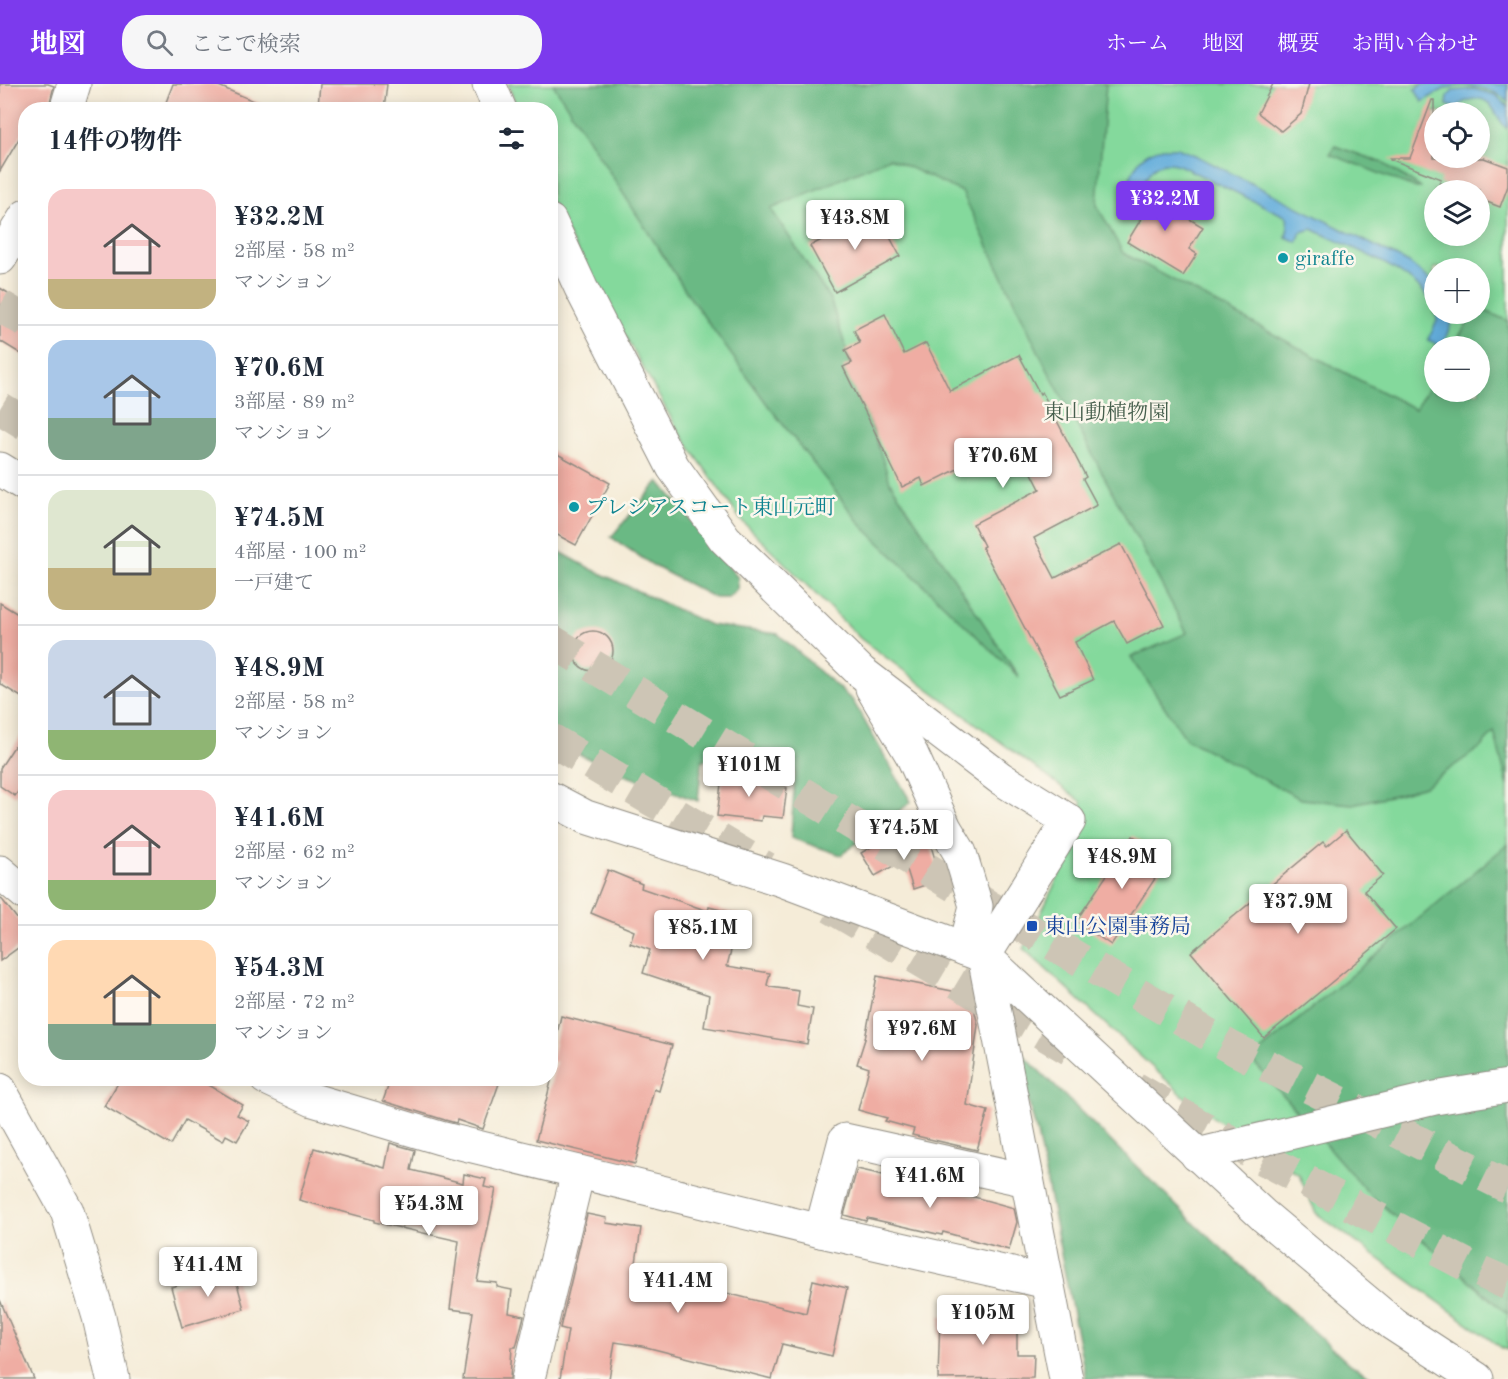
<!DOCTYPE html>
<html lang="ja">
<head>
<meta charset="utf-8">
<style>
	body { margin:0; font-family:"Old Standard TT","Noto Serif JP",serif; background:#f6f6f7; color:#1f2937; height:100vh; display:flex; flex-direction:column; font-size:22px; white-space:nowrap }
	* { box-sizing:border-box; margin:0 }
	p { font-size:20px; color:#747a83 }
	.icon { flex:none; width:33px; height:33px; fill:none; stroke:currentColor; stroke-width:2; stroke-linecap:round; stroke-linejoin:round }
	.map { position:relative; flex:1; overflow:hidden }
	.sheet { position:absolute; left:18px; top:18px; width:540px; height:984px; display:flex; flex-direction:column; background:#fff; border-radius:24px; box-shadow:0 3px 15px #0003 }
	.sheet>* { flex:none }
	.tools { position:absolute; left:1424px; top:18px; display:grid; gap:12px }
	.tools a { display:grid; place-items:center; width:66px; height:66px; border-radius:50%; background:#fff; box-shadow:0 3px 15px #0003; font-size:30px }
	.price { position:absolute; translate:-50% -51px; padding:0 14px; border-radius:6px; background:#fff; color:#222; font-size:20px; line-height:39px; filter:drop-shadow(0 2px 3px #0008) }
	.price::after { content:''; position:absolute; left:50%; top:36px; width:18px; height:14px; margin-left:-9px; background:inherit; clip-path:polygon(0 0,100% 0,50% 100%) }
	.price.active { background:#7c3aed; color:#fff }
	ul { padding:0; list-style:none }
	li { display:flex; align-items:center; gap:18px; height:150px; padding:0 30px }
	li+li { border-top:2px solid #e0e1e3 }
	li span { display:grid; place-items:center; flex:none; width:168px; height:120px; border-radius:18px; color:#555 }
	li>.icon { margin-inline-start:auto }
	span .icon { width:72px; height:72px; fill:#fffc; stroke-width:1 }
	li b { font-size:26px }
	h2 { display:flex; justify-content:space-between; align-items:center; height:72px; padding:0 30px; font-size:26px }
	header { display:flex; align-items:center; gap:36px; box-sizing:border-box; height:84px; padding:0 30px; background:#7c3aed; color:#fff }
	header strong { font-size:28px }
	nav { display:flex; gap:33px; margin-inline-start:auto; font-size:21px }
	.search { width:420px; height:54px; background:#f6f6f7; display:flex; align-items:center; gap:15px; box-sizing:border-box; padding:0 21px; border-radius:24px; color:#747a83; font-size:22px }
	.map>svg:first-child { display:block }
	.green { fill:#84d99c; stroke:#588264; stroke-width:1.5; fill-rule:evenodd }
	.forest { fill:#6bb984; stroke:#4b7258; stroke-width:1.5 }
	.water { fill:#63addb; stroke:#476c83; stroke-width:1.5 }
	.building { fill:#efada3 }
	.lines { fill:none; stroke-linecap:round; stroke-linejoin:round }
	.highway-tunnel { stroke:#cdc5b5; stroke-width:33; stroke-dasharray:33 16; stroke-linecap:butt }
	.street-casing { stroke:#908c82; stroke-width:35 }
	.secondary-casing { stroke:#908c82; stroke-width:35 }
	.street { stroke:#fff; stroke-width:33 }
	.secondary { stroke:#fff; stroke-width:33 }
	.culture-dot { fill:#0f9aa8; stroke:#fbf7ec; stroke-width:2 }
	.transit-dot { fill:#1a4fb4; stroke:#fbf7ec; stroke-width:2 }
	.labels { text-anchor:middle; stroke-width:5; stroke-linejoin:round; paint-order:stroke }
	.culture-label { font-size:21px; fill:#0d838f; stroke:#fbf7ec; text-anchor:start }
	.park-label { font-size:21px; fill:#465f4d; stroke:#fbf7ec }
	.transit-label { font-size:21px; fill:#164399; stroke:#fbf7ec; text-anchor:start }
</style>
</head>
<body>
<header>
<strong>地図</strong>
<div class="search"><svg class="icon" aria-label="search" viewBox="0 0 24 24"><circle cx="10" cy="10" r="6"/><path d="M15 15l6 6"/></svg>ここで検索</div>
<nav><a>ホーム</a><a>地図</a><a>概要</a><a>お問い合わせ</a></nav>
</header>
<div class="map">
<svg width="1508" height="1295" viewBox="0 0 1508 1295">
	<rect width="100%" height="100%" fill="#fbf7ec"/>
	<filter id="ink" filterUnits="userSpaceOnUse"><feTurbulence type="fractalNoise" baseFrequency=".0167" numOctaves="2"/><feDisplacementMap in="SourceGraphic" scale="12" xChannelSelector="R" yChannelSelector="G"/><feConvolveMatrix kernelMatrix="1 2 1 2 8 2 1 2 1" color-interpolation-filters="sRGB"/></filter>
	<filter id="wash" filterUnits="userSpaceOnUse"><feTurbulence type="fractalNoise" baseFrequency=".008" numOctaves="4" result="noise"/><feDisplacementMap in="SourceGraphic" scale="24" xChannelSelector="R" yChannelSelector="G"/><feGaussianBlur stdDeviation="1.35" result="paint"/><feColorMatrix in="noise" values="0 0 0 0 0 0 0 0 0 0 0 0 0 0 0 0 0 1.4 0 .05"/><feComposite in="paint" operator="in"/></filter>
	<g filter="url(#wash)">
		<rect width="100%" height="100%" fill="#f5ecd8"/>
		<!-- green -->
		<path class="green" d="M508,0H1508V1266L1502,1264L1316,1129L1299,1091L1189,1017L1024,865L1079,749L1082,718L861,555L741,436L679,348L551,120L550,26L517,25ZM1434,28H1479V74H1434ZM1434,106H1479V152H1434ZM1434,184H1479V230H1434ZM1434,262H1479V308H1434Z"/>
		<!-- forest -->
		<g class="forest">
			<polygon points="553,0 1106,0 1097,121 1123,169 1338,285 1415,325 1434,294 1434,308 1479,308 1479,262 1453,262 1473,230 1479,230 1479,224 1508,237 1508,702 1494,648 1481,663 1425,702 1399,710 1352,720 1301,715 1186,655 1131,573 1187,549 1044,279 962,108 889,74 771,125 830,215 890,398 1019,593 862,442 767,320 689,212"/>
			<polygon points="1335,62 1383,79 1421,104 1416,104 1330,70"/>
			<polygon points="659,397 738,494 737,506 728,514 715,514 654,482 611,453"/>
			<polygon points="551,463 591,485 710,541 778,550 853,617 911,718 841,771 791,754 795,685 702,676 698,717 613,687 551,656"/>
			<polygon points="1508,760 1508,1230 1368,1109 1251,975"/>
			<polygon points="1013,961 1196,1141 1347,1278 1374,1295 1086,1295 1037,1049"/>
		</g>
		<!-- water -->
		<g class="water">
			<path d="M1423,0H1508V18C1494,3 1467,0 1447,4C1438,8 1430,13 1422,18L1415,5Z"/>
			<path d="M1474,5L1496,11L1508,23V42L1506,44C1495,34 1494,13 1474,15C1467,16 1461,18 1457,24L1447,21L1448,12L1453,7Z"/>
			<path d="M1163,64H1177L1195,71L1409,179L1434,199V222C1412,184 1350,164 1312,145L1301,148L1297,158L1286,153L1288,143L1287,133L1179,81C1154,73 1148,89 1139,109L1127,101C1136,80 1139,69 1163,64Z"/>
			<polygon points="1436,230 1452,230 1450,243 1442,262 1428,256 1437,237"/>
		</g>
		<g id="blocks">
			<!-- building -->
			<g class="building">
				<polygon points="0,0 48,0 54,2 48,26 26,26 26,43 0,87"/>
				<polygon points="173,0 214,0 275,26 163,26"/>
				<polygon points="320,0 387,0 384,26 334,26 334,24 318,22"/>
				<polygon points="1273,0 1309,0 1301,30 1281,47 1258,29"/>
				<polygon points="1432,16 1434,16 1434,74 1484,74 1508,83 1508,102 1500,123 1479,115 1479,106 1458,106 1439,99 1441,95 1390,75 1390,74 1410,74"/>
				<polygon points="1151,102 1180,120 1176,127 1203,143 1189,165 1197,170 1183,192 1127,158 1141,135 1133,131"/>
				<polygon points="876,127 900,172 835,208 810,162"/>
				<polygon points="0,204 26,220 26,273 0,257"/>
				<polygon points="885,230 904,270 926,259 950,307 1019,271 1040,310 1042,308 1086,393 1083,395 1097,421 1034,454 1055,494 1121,460 1164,541 1127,560 1114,537 1075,558 1093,596 1060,611 982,463 984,462 973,440 1040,405 1015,356 924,402 921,394 902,403 843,283 852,279 845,266 860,259 854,246"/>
				<polygon points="550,366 610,399 576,461 550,447"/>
				<polygon points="0,519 26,535 26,616 0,600"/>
				<circle cx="593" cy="567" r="20"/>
				<polygon points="26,644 26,697 15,712 0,702 0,684"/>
				<polygon points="723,684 749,687 748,699 787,704 783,734 762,732 761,737 717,732"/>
				<polygon points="1346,746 1383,791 1364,807 1396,845 1264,954 1191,868 1323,758 1327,762"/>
				<polygon points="891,751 904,771 929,755 941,796 913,805 904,776 875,792 861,769"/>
				<polygon points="1133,752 1168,775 1111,861 1076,837"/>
				<polygon points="608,786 642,800 641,804 708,827 709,823 740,831 727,882 770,889 767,901 770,903 799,907 797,922 813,925 807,960 704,943 709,911 643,889 650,866 630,859 634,847 591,829"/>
				<polygon points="0,813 26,846 26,858 0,877"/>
				<polygon points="877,892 952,907 967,916 974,924 978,941 967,1021 988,1027 977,1066 912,1051 914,1045 885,1037 887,1034 858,1026 869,984 857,980 865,955"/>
				<polygon points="561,932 672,961 659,1007 654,1005 635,1080 536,1056 556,978 551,977"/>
				<polygon points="121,994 197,994 243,1021 237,1031 249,1037 237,1057 226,1051 223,1057 185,1036 171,1061 104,1022"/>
				<polygon points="391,994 501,994 483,1045 457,1036 456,1039 445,1036 383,1017"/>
				<polygon points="390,1059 415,1066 411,1086 463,1099 464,1090 486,1095 484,1103 496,1105 477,1197 497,1199 497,1203 512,1206 509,1229 524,1232 516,1263 512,1263 510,1295 463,1295 473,1228 450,1225 459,1157 374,1138 374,1136 299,1116 314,1064 385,1084"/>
				<polygon points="857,1085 949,1106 1014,1124 1017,1138 1009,1166 943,1148 942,1151 867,1134 866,1137 844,1131"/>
				<polygon points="587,1130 607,1134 606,1139 641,1144 635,1186 806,1229 813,1196 847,1204 832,1272 782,1260 772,1295 642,1262 615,1258 609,1295 560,1295 568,1246 560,1244"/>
				<polygon points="233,1185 244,1225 182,1243 171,1203"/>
				<polygon points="0,1216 34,1295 0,1295"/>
				<polygon points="980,1217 1010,1218 1010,1226 1017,1226 1017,1270 1034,1270 1033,1294 938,1295 940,1232 979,1233"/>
			</g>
		</g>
	</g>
	<g filter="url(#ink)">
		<use href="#blocks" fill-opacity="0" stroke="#908c82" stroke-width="1.5"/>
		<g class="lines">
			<!-- highway-tunnel -->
			<g class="highway-tunnel">
				<polyline points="0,222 26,237"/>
				<polyline points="0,324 26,340"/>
				<polyline points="550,556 988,822 1230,963 1508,1103"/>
				<polyline points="550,655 766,784"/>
				<polyline points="831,823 1083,973"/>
				<polyline points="1135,1004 1197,1040 1470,1183 1508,1200"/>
			</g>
			<defs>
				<g id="street">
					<polyline points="489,0 500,26"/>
					<polyline points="66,26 74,0"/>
					<polyline points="550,137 581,204 673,383 725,455 861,588 1000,694 1069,737 984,872 1066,1295"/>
					<polyline points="0,174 26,132"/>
					<polyline points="872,604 912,671 945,744 960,769 976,822 965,865"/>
					<polyline points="0,788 26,810"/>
					<polyline points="266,994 313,1016 440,1054 821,1147 1047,1198"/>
					<polyline points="0,1006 67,1127 99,1233 113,1295"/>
					<polyline points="1197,1071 1435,1014 1508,1002"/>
					<polyline points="821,1147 845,1056 1026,1096"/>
					<polyline points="528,1295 578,1088"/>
				</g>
				<g id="secondary">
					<polyline points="0,385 26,401"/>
					<polyline points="550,714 586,733 782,796 984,872 1264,1132 1393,1240 1477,1295"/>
				</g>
			</defs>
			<!-- street casing -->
			<use href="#street" class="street-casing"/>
			<!-- secondary casing -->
			<use href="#secondary" class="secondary-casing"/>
			<!-- street -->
			<use href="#street" class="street"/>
			<!-- secondary -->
			<use href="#secondary" class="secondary"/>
		</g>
	</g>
	<!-- markers -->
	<g class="culture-dot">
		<circle cx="1283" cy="174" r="6"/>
		<circle cx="574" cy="423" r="6"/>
	</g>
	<rect class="transit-dot" x="1026" y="836" width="12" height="12" rx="3"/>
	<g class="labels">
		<!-- culture labels -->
		<g class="culture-label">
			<text x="1295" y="181">giraffe</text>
			<text x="586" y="430">プレシアスコート東山元町</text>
		</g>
		<!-- park labels -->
		<g class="park-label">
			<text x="1106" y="335">東山動植物園</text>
		</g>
		<!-- transit labels -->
		<g class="transit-label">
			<text x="1044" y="849">東山公園事務局</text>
		</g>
	</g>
</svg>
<div class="tools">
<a><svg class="icon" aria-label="locate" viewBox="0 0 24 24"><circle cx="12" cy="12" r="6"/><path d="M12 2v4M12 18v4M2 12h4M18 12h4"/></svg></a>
<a><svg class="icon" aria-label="layers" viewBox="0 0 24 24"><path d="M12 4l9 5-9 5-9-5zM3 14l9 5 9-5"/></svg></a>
<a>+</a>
<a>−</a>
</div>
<b class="price active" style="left:1165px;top:148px">¥32.2M</b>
<b class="price" style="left:855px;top:167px">¥43.8M</b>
<b class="price" style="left:1003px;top:405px">¥70.6M</b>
<b class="price" style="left:749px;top:714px">¥101M</b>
<b class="price" style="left:904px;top:777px">¥74.5M</b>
<b class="price" style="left:1122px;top:806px">¥48.9M</b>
<b class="price" style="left:1298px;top:851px">¥37.9M</b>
<b class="price" style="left:703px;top:877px">¥85.1M</b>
<b class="price" style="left:922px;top:978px">¥97.6M</b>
<b class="price" style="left:930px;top:1125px">¥41.6M</b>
<b class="price" style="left:429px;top:1153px">¥54.3M</b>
<b class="price" style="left:208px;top:1214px">¥41.4M</b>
<b class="price" style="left:678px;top:1230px">¥41.4M</b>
<b class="price" style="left:983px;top:1262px">¥105M</b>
<section class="sheet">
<h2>14件の物件<svg class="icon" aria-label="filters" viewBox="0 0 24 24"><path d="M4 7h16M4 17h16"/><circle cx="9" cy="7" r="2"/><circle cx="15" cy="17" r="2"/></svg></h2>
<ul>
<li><span style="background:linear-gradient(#f6c9c9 75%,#c2b280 0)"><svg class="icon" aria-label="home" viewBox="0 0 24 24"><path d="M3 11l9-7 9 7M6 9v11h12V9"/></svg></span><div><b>¥32.2M</b><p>2部屋 · 58 m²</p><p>マンション</p></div></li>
<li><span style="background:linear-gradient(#a9c7e8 65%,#7fa58c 0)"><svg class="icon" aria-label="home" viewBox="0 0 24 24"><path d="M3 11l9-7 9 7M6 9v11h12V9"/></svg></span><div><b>¥70.6M</b><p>3部屋 · 89 m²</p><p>マンション</p></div></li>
<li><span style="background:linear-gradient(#dfe7d0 65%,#c2b280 0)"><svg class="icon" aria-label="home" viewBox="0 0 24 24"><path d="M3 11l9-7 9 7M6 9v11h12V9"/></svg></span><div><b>¥74.5M</b><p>4部屋 · 100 m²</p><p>一戸建て</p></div></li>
<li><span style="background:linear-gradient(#c9d6e8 75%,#8fb573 0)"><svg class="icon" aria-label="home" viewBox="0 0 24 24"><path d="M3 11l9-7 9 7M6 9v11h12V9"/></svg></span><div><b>¥48.9M</b><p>2部屋 · 58 m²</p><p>マンション</p></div></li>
<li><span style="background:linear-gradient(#f6c9c9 75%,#8fb573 0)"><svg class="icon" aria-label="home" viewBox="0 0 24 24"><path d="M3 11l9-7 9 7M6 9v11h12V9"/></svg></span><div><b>¥41.6M</b><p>2部屋 · 62 m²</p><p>マンション</p></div></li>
<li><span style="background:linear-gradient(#ffd9b3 70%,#7fa58c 0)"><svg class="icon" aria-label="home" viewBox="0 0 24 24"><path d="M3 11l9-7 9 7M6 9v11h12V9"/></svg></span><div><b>¥54.3M</b><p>2部屋 · 72 m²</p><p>マンション</p></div></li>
</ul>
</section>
</div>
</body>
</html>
